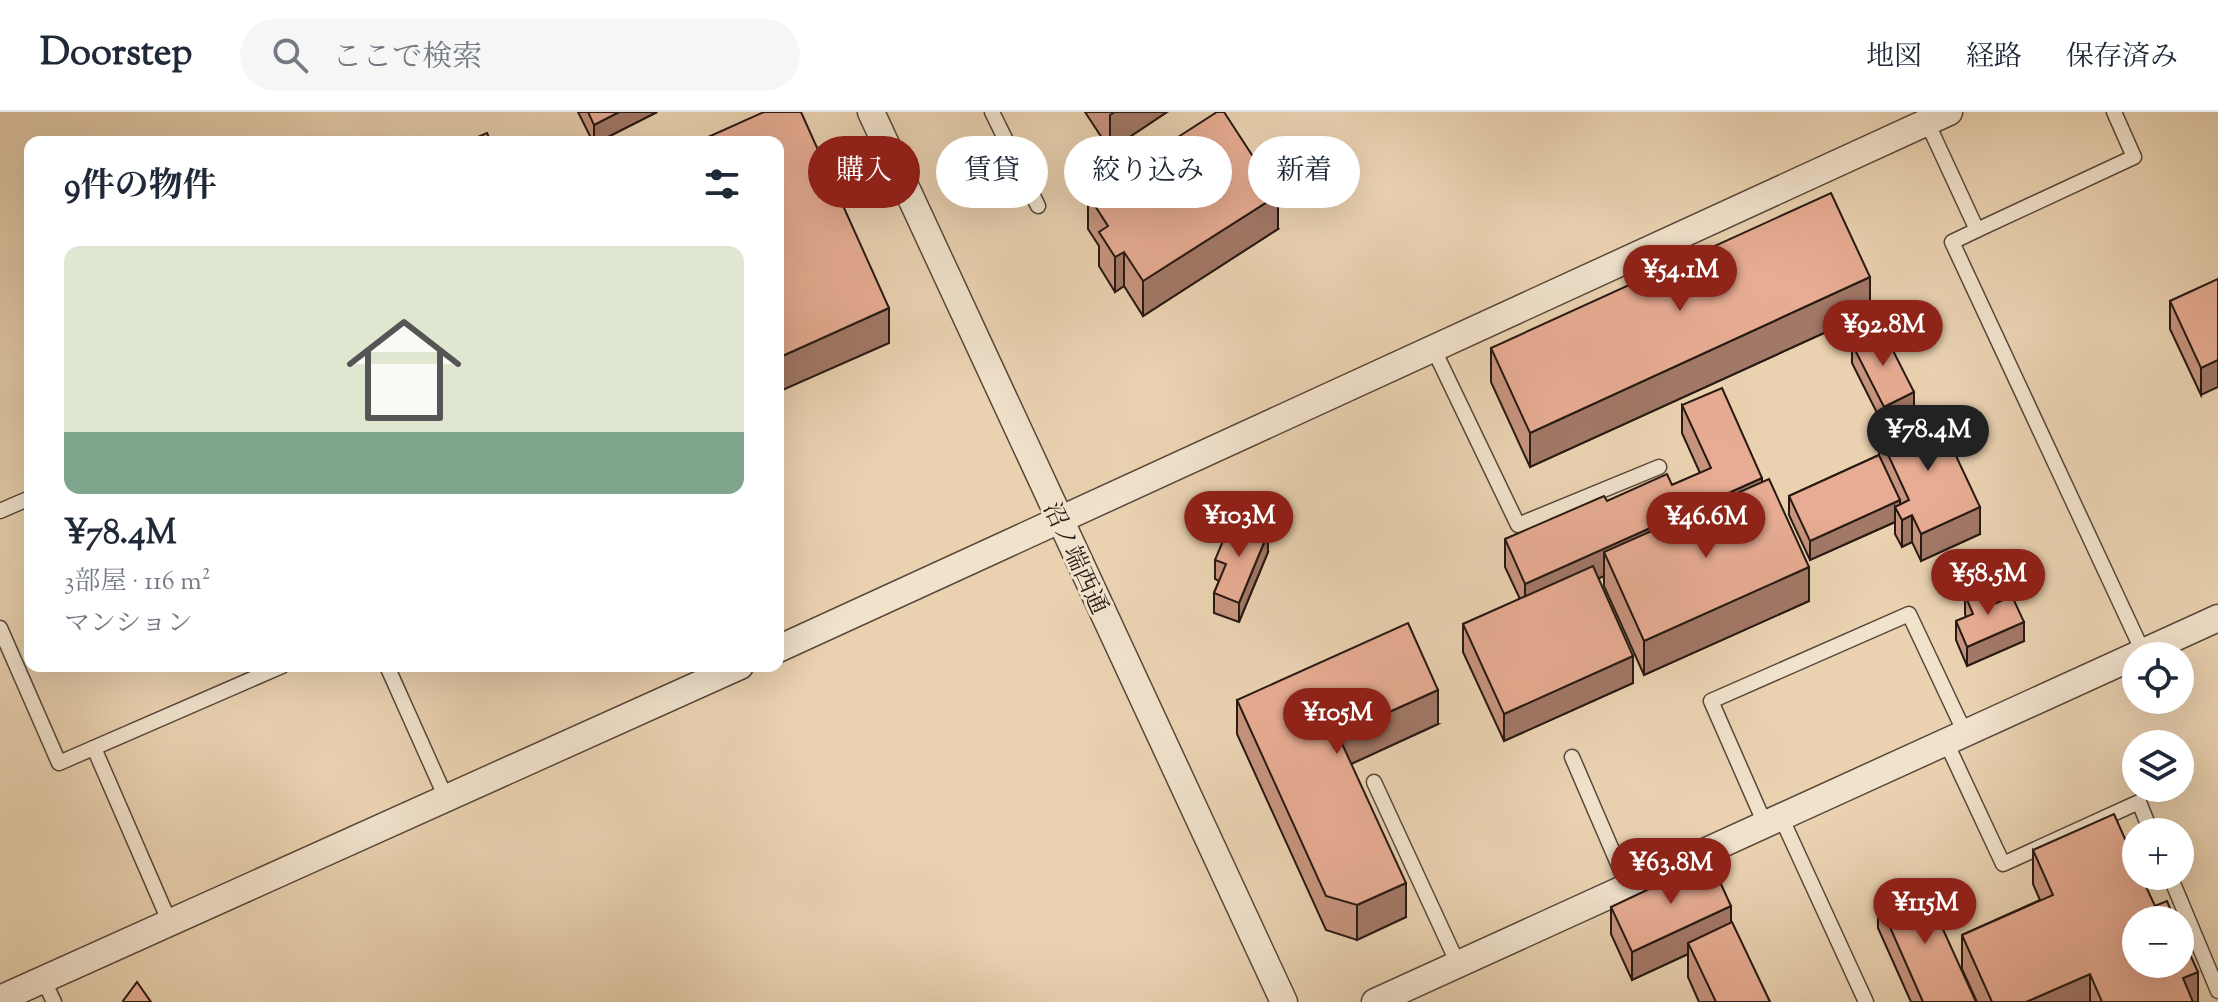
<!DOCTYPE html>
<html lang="ja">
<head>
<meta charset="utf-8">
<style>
	body { margin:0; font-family:"Sorts Mill Goudy","Noto Serif JP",serif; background:#f6f6f7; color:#1f2937; height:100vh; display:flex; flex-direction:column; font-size:30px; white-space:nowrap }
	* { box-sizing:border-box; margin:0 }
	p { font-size:26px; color:#747a83 }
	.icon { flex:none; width:44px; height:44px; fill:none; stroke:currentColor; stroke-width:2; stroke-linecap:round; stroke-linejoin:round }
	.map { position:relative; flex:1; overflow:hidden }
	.panel { position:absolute; left:24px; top:24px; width:760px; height:536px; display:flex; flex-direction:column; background:#fff; border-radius:16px; box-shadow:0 8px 32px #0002 }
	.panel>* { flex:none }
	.top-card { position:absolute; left:808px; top:24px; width:760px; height:72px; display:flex; gap:16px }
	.tools { position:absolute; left:2122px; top:530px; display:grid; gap:16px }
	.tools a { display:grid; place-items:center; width:72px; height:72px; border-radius:50%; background:#fff; box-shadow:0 8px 32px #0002; font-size:40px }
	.price { position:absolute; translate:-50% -68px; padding:0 18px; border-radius:28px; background:#8f2418; color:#fff; font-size:26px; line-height:52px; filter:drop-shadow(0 2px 4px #0008) }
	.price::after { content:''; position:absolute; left:50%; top:48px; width:24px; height:18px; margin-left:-12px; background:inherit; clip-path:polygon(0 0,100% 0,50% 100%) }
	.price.on { background:#222; color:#fff }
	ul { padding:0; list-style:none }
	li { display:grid; align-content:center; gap:16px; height:424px; padding:0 40px }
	li span { display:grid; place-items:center; height:248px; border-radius:16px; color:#555 }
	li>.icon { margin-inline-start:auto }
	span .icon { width:144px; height:144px; fill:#fffc; stroke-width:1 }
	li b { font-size:34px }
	h2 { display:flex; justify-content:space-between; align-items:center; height:96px; padding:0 40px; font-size:34px }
	.chip { padding:0 28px; border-radius:36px; background:#fff; box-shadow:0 8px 32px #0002; font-size:28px; line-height:72px }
	.chip.on { background:#8f2418; color:#fff }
	header { display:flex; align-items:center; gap:48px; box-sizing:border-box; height:112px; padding:0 40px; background:#fff; border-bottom:2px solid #e0e1e3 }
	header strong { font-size:38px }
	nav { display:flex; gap:44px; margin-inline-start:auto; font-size:28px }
	.search { width:560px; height:72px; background:#f6f6f7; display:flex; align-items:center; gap:20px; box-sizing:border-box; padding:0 28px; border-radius:44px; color:#747a83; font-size:30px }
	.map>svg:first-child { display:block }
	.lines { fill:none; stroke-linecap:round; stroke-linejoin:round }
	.lane-casing { stroke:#58483a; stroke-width:17 }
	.street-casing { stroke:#58483a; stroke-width:29 }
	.lane { stroke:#f1e2cc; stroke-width:14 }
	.street { stroke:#f1e2cc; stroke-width:26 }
	.wall { fill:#c7947e; stroke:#271a13; stroke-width:2 }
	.shaded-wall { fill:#a27867; stroke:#271a13; stroke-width:2 }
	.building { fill:#e7ac93; stroke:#271a13; stroke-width:2 }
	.labels { text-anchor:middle; stroke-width:6; stroke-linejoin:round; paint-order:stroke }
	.street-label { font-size:24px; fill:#271a13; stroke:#f1e2cc }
</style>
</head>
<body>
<header>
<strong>Doorstep</strong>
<div class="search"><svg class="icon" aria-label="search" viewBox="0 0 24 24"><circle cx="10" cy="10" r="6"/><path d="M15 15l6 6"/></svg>ここで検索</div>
<nav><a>地図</a><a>経路</a><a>保存済み</a></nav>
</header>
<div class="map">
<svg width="2218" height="890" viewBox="0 0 2218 890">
	<rect width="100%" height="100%" fill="#ead2b1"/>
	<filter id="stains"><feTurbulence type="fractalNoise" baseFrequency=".0025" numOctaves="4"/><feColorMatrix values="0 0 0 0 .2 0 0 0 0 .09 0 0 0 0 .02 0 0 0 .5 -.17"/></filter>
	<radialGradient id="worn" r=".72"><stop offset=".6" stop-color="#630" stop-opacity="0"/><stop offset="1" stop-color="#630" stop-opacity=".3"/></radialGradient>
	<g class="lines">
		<defs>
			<g id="lane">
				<polyline points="992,0 1038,94"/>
				<polyline points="1927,10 1977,118 1952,130 2143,540"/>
				<polyline points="1977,118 2134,45 2114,0"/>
				<polyline points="1434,238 1518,413 1659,355"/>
				<polyline points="0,399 30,386"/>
				<polyline points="0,516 59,651 282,554"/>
				<polyline points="387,554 446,686"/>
				<polyline points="1946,630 2003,752 2139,690 2151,720"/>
				<polyline points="94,636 170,811"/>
				<polyline points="1572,645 1628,775"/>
				<polyline points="1374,670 1458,852"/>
				<polyline points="1781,705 1866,890"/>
				<polyline points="1765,712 1711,589 1909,502 1965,621"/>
				<polyline points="2170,764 2218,879"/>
				<polyline points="43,867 54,890"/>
			</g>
			<g id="street">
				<polyline points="871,0 1284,890"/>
				<polyline points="778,537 1949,0"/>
				<polyline points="0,887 740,554"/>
				<polyline points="1375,890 2218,506"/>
			</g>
		</defs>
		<!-- lane casing -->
		<use href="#lane" class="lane-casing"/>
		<!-- street casing -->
		<use href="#street" class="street-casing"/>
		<!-- lane -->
		<use href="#lane" class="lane"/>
		<!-- street -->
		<use href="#street" class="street"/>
	</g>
	<!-- wall -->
	<g class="wall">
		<polygon points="578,0 657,0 598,30 593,30"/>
		<polygon points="1085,0 1167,0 1110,38"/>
		<polygon points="1088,83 1278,117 1143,204 1124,174 1115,180 1099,154 1099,134 1088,117"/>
		<polygon points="2218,167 2201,283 2170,217 2170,189"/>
		<polygon points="1870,200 1530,355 1491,270 1491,236"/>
		<polygon points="1852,232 1914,299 1884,315 1852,251"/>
		<polygon points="1682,293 1762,370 1809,489 1644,563 1604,474 1604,464 1598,466 1633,571 1504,629 1463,540 1463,512 1520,487 1505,455 1505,427 1607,389 1672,373 1700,361 1682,321"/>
		<polygon points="1879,323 1980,422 1921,449 1912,430 1902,435 1895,422 1895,410 1810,448 1789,403 1789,384 1879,343"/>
		<polygon points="1268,440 1239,510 1214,501 1214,481 1219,469 1215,467 1215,448"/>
		<polygon points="1965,483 1992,493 2024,529 1967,554 1956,528 1956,509 1966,505 1965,502"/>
		<polygon points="1237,588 1438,612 1351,652 1406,805 1357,828 1326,818 1237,622"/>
		<polygon points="2033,738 2198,890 1977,890 1962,857 1962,823 2040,788 2033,772"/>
		<polygon points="1878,788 1976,890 1911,890 1878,816"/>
		<polygon points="1611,795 1731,810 1770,890 1699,890 1688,865 1688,842 1632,868 1611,822"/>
	</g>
	<!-- shaded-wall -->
	<g class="shaded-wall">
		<polygon points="619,0 657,0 598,30 594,30 594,13"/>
		<polygon points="1115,0 1167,0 1110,38 1110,3"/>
		<polygon points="1278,83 1278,117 1143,204 1143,169"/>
		<polygon points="1124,140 1124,174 1115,180 1115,145"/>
		<polygon points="1870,165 1870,200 1530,355 1530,321"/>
		<polygon points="889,196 889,231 778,280 778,246"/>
		<polygon points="2218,248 2218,275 2201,283 2201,256"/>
		<polygon points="1914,280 1914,299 1884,315 1884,295"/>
		<polygon points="1762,366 1762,394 1604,440 1604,464 1525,499 1525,472"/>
		<polygon points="1900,388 1900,404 1895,395 1895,410 1810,448 1810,429"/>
		<polygon points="1980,395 1980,422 1921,449 1921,422"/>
		<polygon points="1912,403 1912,430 1902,435 1902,408"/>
		<polygon points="1268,421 1268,440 1239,510 1239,491"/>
		<polygon points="1809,455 1809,489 1644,563 1644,529"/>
		<polygon points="2024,510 2024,529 1967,554 1967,535"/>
		<polygon points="1633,544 1633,571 1504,629 1504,602"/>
		<polygon points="1438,578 1438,612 1338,658 1338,623"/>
		<polygon points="1406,771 1406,805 1357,828 1357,793"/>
		<polygon points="1731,794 1731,821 1688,831 1688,842 1632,868 1632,840"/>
		<polygon points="2198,860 2198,890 2183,890 2183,866"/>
		<polygon points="2090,862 2090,890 2026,890"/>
	</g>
	<!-- building -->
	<g class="building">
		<polygon points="588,0 619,0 594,13"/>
		<polygon points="764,0 801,0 889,196 778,246 778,30 697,30"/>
		<polygon points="1217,0 1224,0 1278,83 1143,169 1124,140 1115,145 1099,120 1108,114 1088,83"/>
		<polygon points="487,21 491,30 466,30"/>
		<polygon points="1831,81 1870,165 1530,321 1491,236"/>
		<polygon points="2218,167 2218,248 2201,256 2170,189"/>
		<polygon points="1882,217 1914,280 1884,295 1852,232"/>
		<polygon points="1722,276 1762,366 1525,472 1505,427 1604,384 1607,389 1667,362 1672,373 1711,356 1682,293"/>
		<polygon points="1934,297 1980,395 1921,422 1912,403 1902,408 1895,395 1909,388 1879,323"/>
		<polygon points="1879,343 1900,388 1810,429 1789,384"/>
		<polygon points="1769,367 1809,455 1644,529 1604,440"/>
		<polygon points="1232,407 1268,421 1239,491 1214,481 1226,452 1215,448"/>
		<polygon points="1593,454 1633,544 1504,602 1463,512"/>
		<polygon points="1984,474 1992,493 2012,484 2024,510 1967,535 1956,509 1973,502 1965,483"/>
		<polygon points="1408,511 1438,578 1338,623 1406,771 1357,793 1326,784 1237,588"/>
		<polygon points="2114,702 2136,752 2136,764 2141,764 2155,794 2167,789 2175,808 2136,808 2136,852 2180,852 2180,820 2198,860 2183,866 2193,890 2102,890 2090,862 2026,890 1992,890 1962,823 2053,783 2033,738"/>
		<polygon points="1710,748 1731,794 1632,840 1611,795"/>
		<polygon points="1921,769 1976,890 1923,890 1878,788"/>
		<polygon points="1732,810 1770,890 1716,890 1688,831"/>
		<polygon points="137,870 151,890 124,890 123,889"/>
	</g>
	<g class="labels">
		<!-- street labels -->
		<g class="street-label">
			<text transform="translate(1076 446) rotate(65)" y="8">沼ノ端西通</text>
		</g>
	</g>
	<rect width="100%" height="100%" filter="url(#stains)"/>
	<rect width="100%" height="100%" fill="url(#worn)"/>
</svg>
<div class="tools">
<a><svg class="icon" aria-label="locate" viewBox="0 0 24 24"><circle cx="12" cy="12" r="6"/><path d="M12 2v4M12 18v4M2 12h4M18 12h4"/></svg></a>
<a><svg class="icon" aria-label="layers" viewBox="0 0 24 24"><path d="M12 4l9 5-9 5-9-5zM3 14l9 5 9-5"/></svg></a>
<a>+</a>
<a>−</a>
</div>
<b class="price" style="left:1680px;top:201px">¥54.1M</b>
<b class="price" style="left:1883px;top:256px">¥92.8M</b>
<b class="price on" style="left:1928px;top:361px">¥78.4M</b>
<b class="price" style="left:1239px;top:447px">¥103M</b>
<b class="price" style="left:1706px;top:448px">¥46.6M</b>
<b class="price" style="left:1988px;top:505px">¥58.5M</b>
<b class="price" style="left:1337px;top:644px">¥105M</b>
<b class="price" style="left:1671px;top:794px">¥63.8M</b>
<b class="price" style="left:1925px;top:834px">¥115M</b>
<div class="top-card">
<a class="chip on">購入</a>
<a class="chip">賃貸</a>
<a class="chip">絞り込み</a>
<a class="chip">新着</a>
</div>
<section class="panel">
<h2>9件の物件<svg class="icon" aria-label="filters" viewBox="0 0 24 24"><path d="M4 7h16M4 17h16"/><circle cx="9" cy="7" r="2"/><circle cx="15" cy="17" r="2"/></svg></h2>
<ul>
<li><span style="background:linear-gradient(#dfe7d0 75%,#7fa58c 0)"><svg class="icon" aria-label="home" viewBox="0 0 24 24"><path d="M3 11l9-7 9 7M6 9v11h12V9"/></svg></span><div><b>¥78.4M</b><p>3部屋 · 116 m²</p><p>マンション</p></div></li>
</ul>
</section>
</div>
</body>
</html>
